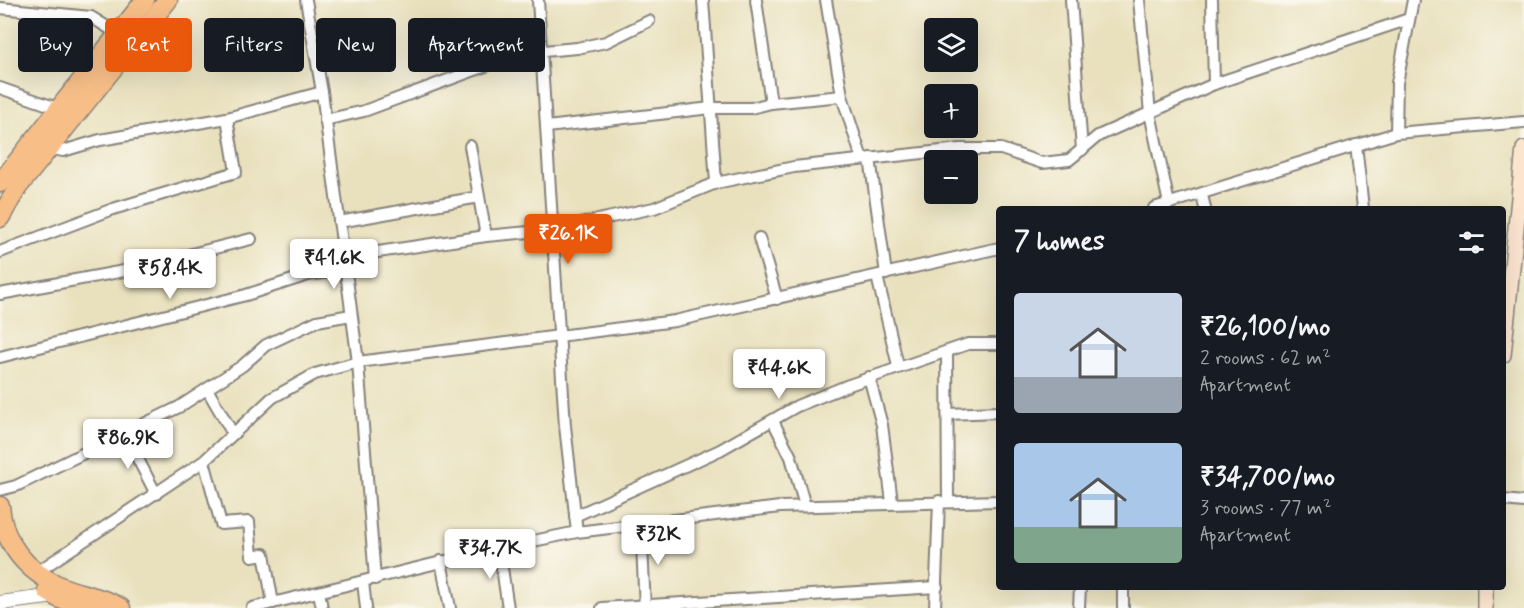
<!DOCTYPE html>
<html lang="en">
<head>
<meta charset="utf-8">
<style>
	body { margin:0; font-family:Mynerve,sans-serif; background:#20242c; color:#f1f3f6; height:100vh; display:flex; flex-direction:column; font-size:22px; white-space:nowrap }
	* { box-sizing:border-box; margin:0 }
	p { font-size:20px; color:#9ea1a6 }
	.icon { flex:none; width:33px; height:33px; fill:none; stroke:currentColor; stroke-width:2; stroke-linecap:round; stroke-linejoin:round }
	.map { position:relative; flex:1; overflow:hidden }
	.drawer { position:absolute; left:996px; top:206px; width:510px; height:384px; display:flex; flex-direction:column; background:#171b24; border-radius:6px; box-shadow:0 6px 24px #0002 }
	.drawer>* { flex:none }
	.banner { position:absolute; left:18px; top:18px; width:570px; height:54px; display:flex; gap:12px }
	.fabs { position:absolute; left:924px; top:18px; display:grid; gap:12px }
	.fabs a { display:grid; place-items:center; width:54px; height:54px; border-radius:6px; background:#171b24; box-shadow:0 6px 24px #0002; font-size:30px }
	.price { position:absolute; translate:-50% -51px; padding:0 14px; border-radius:6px; background:#fff; color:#222; font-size:20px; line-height:39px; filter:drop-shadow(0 2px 3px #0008) }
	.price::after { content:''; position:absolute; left:50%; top:36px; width:18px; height:14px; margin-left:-9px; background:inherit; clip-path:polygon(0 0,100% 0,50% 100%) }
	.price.current { background:#ea580c; color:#fff }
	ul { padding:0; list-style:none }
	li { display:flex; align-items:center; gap:18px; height:150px; padding:0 18px }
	li span { display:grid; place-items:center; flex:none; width:168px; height:120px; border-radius:6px; color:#555 }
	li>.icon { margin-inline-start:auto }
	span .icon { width:72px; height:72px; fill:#fffc; stroke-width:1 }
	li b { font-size:26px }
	h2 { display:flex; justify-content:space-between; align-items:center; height:72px; padding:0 18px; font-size:26px }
	.tag { padding:0 21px; border-radius:6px; background:#171b24; box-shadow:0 6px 24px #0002; font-size:21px; line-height:54px }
	.tag.current { background:#ea580c; color:#fff }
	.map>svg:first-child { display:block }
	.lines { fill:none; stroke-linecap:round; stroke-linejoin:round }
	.minor-casing { stroke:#86827c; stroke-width:14 }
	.tertiary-casing { stroke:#86827c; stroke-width:16 }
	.secondary-casing { stroke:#86827c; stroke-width:18 }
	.trunk-casing { stroke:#86827c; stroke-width:21 }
	.minor { stroke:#fff; stroke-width:10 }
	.tertiary { stroke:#fff; stroke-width:14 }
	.secondary { stroke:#fce5cf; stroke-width:15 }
	.trunk { stroke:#f7be88; stroke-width:18 }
</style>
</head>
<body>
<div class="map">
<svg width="1524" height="608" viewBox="0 0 1524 608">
	<rect width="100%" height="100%" fill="#fbf7ec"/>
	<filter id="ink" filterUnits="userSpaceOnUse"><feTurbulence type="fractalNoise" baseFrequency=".0167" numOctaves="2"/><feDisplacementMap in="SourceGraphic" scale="12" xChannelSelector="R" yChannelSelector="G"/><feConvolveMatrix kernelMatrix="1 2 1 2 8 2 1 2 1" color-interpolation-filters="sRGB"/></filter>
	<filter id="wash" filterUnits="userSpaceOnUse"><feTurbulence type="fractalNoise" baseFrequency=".008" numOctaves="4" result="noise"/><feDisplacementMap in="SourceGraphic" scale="24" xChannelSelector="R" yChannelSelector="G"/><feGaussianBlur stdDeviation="1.35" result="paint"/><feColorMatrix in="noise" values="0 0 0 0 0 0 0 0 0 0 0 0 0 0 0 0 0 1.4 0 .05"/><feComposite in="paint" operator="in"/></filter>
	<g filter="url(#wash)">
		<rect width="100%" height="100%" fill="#e9e1be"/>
	</g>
	<g filter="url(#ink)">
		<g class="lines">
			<defs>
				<g id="minor">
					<polyline points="306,0 322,92 358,362 375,579"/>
					<polyline points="538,0 565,426 577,532"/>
					<polyline points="703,0 716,183"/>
					<polyline points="756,0 771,103"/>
					<polyline points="826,0 842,96 862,159"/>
					<polyline points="1071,0 1082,150"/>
					<polyline points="1139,0 1150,113 1169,204"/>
					<polyline points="1212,0 1214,84"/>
					<polyline points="0,8 91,17 117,33"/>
					<polyline points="0,88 57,108"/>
					<polyline points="325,120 364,111 521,53 577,48 606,42 649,21"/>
					<polyline points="547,127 711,108 751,108 771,103 842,96"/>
					<polyline points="1396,133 1397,83 1413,0"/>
					<polyline points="1356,145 1363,208"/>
					<polyline points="470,146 486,236"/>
					<polyline points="49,148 63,151 100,140 227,118 322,92"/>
					<polyline points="870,158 886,274"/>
					<polyline points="1202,195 1205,208"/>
					<polyline points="1154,208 1396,133 1524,122"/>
					<polyline points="339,222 479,197"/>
					<polyline points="759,238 777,299"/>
					<polyline points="0,252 113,209 236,172 227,118"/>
					<polyline points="344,257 486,236 551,230 654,208 716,183 794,167 960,149 1001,149 1042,163 1069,160 1098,136 1214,84 1409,19"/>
					<polyline points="877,276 898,366"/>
					<polyline points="0,294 124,271 251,239"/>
					<polyline points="947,353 948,501"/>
					<polyline points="0,357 246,295 308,275 345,270"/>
					<polyline points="869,377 882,425 892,502"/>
					<polyline points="207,389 233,434"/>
					<polyline points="948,414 999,412"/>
					<polyline points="773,421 791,457 805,506"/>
					<polyline points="125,434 156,494"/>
					<polyline points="204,461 221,524 249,522 252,556 264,554 273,603"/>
					<polyline points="0,490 16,486 179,407 242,366 266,345 317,321 351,315"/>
					<polyline points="1503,500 1524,502"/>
					<polyline points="575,516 720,450 797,406 849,385 968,344 999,344"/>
					<polyline points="641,524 645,608"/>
					<polyline points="499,548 508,608"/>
					<polyline points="441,561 450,608"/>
					<polyline points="37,572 204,461 272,398 315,374 358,362 675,321 999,248"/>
					<polyline points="363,582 366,608"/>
					<polyline points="319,592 322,608"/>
					<polyline points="252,608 499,548 577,532 780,507 999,501"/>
					<polyline points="602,608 937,587"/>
					<polyline points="935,608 939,501"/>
					<polyline points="1079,608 1080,586"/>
					<polyline points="1123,608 1123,586"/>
				</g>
				<polyline id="tertiary" points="0,603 55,596"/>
				<g id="secondary">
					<polyline points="1503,355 1524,149"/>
					<polyline points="1485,586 1485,608"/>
				</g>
				<g id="trunk">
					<polyline points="0,183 145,0"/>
					<polyline points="0,218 18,187 168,0"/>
					<path d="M0,506C3,543 26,571 60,586C80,595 102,596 121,608"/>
					<polyline points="47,591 60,599 86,608"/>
				</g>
			</defs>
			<!-- minor casing -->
			<use href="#minor" class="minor-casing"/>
			<!-- tertiary casing -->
			<use href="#tertiary" class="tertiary-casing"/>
			<!-- secondary casing -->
			<use href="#secondary" class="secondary-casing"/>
			<!-- trunk casing -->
			<use href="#trunk" class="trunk-casing"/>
			<!-- minor -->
			<use href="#minor" class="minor"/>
			<!-- tertiary -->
			<use href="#tertiary" class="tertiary"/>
			<!-- secondary -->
			<use href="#secondary" class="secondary"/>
			<!-- trunk -->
			<use href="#trunk" class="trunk"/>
		</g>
	</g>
</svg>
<div class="fabs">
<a><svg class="icon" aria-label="layers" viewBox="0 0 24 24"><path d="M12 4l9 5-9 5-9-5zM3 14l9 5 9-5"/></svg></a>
<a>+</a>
<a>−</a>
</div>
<b class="price current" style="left:568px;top:265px">₹26.1K</b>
<b class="price" style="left:334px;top:290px">₹41.6K</b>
<b class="price" style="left:170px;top:300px">₹58.4K</b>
<b class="price" style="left:779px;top:400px">₹44.6K</b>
<b class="price" style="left:128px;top:470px">₹86.9K</b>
<b class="price" style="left:658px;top:566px">₹32K</b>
<b class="price" style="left:490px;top:580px">₹34.7K</b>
<div class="banner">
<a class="tag">Buy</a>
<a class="tag current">Rent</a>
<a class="tag">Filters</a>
<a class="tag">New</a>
<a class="tag">Apartment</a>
</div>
<section class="drawer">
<h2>7 homes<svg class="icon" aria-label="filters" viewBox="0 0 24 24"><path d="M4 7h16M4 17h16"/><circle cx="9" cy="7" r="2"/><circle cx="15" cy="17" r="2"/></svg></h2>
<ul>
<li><span style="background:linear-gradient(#c9d6e8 70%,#9aa5b1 0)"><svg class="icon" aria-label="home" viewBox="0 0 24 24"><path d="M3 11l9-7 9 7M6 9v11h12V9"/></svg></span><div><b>₹26,100/mo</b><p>2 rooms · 62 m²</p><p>Apartment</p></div></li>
<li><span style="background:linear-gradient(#a9c7e8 70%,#7fa58c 0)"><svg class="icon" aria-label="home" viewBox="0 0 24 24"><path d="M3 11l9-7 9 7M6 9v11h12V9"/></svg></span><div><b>₹34,700/mo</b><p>3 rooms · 77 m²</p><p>Apartment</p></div></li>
</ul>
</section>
</div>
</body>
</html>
